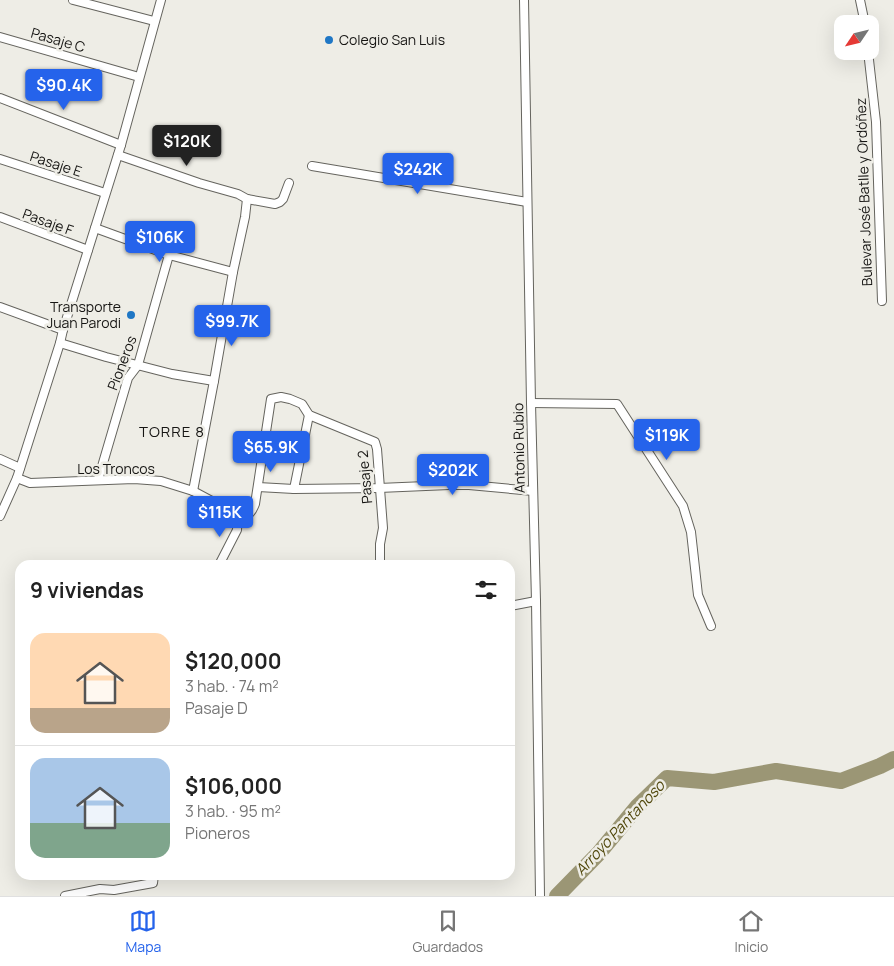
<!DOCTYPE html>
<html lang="es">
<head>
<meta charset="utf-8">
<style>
	body { margin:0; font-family:Manrope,sans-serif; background:#f2f2f2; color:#222; height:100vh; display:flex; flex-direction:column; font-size:19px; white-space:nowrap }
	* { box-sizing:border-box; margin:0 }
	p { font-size:16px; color:#767676 }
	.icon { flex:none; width:28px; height:28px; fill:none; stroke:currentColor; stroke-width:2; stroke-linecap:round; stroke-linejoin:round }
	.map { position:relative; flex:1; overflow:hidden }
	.drawer { position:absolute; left:15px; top:560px; width:500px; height:320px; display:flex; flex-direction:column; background:#fff; border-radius:15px; box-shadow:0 5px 20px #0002 }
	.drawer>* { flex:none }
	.needle { width:32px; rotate:235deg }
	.controls { position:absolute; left:834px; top:15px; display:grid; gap:10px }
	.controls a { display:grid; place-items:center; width:45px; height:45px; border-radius:10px; background:#fff; box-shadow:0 5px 20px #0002; font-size:25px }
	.price { position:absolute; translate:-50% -42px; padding:0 11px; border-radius:5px; background:#2563eb; color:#fff; font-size:16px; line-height:32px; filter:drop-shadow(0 1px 2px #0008) }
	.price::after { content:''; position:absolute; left:50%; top:30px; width:15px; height:11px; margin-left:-8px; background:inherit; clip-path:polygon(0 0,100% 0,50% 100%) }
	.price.selected { background:#222; color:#fff }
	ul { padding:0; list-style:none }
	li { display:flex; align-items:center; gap:15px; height:125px; padding:0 15px }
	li+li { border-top:1px solid #e0e0e0 }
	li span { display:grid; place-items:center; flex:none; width:140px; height:100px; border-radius:15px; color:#555 }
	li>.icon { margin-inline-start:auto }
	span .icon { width:60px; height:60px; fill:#fffc; stroke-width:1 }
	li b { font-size:21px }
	h2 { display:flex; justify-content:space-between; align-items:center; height:60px; padding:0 15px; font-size:21px }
	.menu { display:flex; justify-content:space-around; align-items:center; height:70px; border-top:1px solid #e0e0e0; background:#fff; font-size:14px; color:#767676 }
	.menu a { display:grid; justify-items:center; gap:2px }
	.menu .selected { color:#2563eb }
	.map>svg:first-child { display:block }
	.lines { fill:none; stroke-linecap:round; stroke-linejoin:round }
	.river { stroke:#9b9675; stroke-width:16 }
	.minor-casing { stroke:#65645e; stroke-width:10 }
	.minor { stroke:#fff; stroke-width:8 }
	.poi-dot { fill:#1f77c5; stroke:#eeede6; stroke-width:2 }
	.labels { text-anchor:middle; stroke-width:5; stroke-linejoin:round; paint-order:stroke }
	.street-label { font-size:14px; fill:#161513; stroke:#eeede6 }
	.poi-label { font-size:14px; fill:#161513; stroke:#eeede6; text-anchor:start }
	.neighbourhood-label { font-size:15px; letter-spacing:1px; fill:#161513; stroke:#eeede6 }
	.water-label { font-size:15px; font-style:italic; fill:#50470b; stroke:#eeede6 }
</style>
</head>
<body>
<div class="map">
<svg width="894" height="896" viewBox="0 0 894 896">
	<rect width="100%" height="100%" fill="#eeede6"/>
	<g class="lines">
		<!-- river -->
		<polyline class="river" points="557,896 599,853 637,807 667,778 714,782 776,771 841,781 880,766 894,759"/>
		<defs>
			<g id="minor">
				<polyline points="73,0 154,21"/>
				<polyline points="524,0 531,403 536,601 540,896"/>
				<polyline points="860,0 865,24"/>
				<polyline points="0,37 139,77"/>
				<polyline points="868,51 876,122 882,301"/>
				<polyline points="0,98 121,145"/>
				<polyline points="118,155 199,183 238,194 247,199 275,204 280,202 283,199 289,183"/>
				<polyline points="0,159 105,193"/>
				<polyline points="312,166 527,202"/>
				<polyline points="0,217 88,250"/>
				<polyline points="95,228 169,255 233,272"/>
				<polyline points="0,307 63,330"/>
				<polyline points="60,343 106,357 172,374 214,381"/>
				<polyline points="531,403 617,404 683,506 691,532 698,595 711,626"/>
				<polyline points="0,459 20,468"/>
				<path d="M17,478L30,483L134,479L161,481L193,491L238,515C249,516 251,514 255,504L271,399L281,397L290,399L302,404L309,415L375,442L377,449L383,528L380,544V565"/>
				<polyline points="98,480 128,378 138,365 169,255"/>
				<polyline points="258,487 294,489 379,488 449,485 469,485 533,491"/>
				<polyline points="294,489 309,415"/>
				<polyline points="193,491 214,381 233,272 245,217 247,199"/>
				<polyline points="0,516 17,478 60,343 63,330 121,145 161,0"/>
				<polyline points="219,565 237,530 238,515"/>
				<polyline points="510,606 536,601"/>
				<polyline points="65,896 100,889 114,890 153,883 154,875"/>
			</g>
		</defs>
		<!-- minor casing -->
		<use href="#minor" class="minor-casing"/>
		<!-- minor -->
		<use href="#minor" class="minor"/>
	</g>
	<!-- markers -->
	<g class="poi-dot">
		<circle cx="329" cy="40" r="5"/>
		<circle cx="131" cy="315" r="5"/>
	</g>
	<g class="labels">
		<!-- street labels -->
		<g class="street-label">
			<text transform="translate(58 40) rotate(16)" y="5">Pasaje C</text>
			<text transform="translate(56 164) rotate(18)" y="5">Pasaje E</text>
			<text transform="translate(864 192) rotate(-92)" y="5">Bulevar José Batlle y Ordóñez</text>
			<text transform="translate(48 222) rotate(20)" y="5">Pasaje F</text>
			<text transform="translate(122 363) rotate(-69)" y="5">Pioneros</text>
			<text transform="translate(519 448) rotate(-91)" y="5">Antonio Rubio</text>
			<text x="116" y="474">Los Troncos</text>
			<text transform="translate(365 477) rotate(-95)" y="5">Pasaje 2</text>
		</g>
		<!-- poi labels -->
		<g class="poi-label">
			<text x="339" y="45">Colegio San Luis</text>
			<text x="121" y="312" text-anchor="end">Transporte<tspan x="121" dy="16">Juan Parodi</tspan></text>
		</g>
		<!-- neighbourhood labels -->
		<g class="neighbourhood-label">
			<text x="172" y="437">TORRE 8</text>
		</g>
		<!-- water labels -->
		<g class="water-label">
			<text transform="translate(620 828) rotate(-47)" y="5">Arroyo Pantanoso</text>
		</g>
	</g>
</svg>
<div class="controls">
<a><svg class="needle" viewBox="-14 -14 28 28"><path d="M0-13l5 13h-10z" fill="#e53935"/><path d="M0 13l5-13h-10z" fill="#767676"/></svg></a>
</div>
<b class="price" style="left:64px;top:111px">$90.4K</b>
<b class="price selected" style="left:187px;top:167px">$120K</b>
<b class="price" style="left:418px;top:195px">$242K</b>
<b class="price" style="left:160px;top:263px">$106K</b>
<b class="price" style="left:232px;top:347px">$99.7K</b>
<b class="price" style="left:667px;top:461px">$119K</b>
<b class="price" style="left:271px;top:473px">$65.9K</b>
<b class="price" style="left:453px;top:496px">$202K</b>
<b class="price" style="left:220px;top:538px">$115K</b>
<section class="drawer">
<h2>9 viviendas<svg class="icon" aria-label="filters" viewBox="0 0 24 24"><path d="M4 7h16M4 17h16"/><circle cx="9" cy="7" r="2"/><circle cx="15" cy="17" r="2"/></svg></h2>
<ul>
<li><span style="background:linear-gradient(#ffd9b3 75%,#b9a48a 0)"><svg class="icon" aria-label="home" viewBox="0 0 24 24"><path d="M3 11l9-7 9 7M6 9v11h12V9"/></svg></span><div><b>$120,000</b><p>3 hab. · 74 m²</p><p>Pasaje D</p></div></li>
<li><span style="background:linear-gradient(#a9c7e8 65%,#7fa58c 0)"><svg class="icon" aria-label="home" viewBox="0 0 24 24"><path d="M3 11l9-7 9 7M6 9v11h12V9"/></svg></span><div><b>$106,000</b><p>3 hab. · 95 m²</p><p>Pioneros</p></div></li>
</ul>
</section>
</div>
<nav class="menu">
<a class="selected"><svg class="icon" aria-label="map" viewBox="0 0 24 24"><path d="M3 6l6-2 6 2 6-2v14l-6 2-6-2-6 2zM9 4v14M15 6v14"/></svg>Mapa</a>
<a><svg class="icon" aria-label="saved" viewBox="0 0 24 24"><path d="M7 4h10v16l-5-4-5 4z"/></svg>Guardados</a>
<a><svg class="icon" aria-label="home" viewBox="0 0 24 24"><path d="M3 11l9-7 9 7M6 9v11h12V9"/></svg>Inicio</a>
</nav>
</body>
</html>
